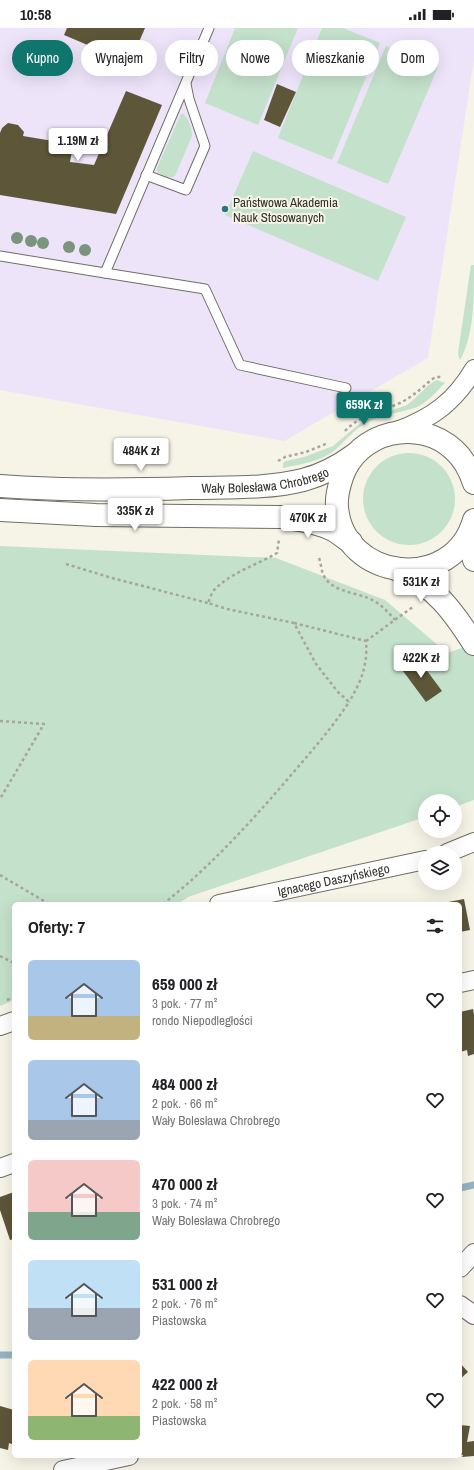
<!DOCTYPE html>
<html lang="pl">
<head>
<meta charset="utf-8">
<style>
	body { margin:0; font-family:"Archivo Narrow",sans-serif; background:#f6f6f6; color:#202124; height:100vh; display:flex; flex-direction:column; font-size:15px; white-space:nowrap }
	* { box-sizing:border-box; margin:0 }
	p { font-size:13px; color:#757577 }
	.icon { flex:none; width:22px; height:22px; fill:none; stroke:currentColor; stroke-width:2; stroke-linecap:round; stroke-linejoin:round }
	.map { position:relative; flex:1; overflow:hidden }
	.details { position:absolute; left:12px; top:874px; width:450px; height:556px; display:flex; flex-direction:column; background:#fff; border-radius:6px; box-shadow:0 4px 16px #0002 }
	.details>* { flex:none }
	.hud { position:absolute; left:12px; top:12px; width:450px; height:36px; display:flex; gap:8px }
	.fabs { position:absolute; left:418px; top:766px; display:grid; gap:8px }
	.fabs a { display:grid; place-items:center; width:44px; height:44px; border-radius:50%; background:#fff; box-shadow:0 4px 16px #0002; font-size:20px }
	.price { position:absolute; translate:-50% -34px; padding:0 9px; border-radius:4px; background:#fff; color:#222; font-size:13px; line-height:26px; filter:drop-shadow(0 1px 2px #0008) }
	.price::after { content:''; position:absolute; left:50%; top:24px; width:12px; height:9px; margin-left:-6px; background:inherit; clip-path:polygon(0 0,100% 0,50% 100%) }
	.price.selected { background:#0f766e; color:#fff }
	ul { padding:0; list-style:none }
	li { display:flex; align-items:center; gap:12px; height:100px; padding:0 16px }
	li span { display:grid; place-items:center; flex:none; width:112px; height:80px; border-radius:6px; color:#555 }
	li>.icon { margin-inline-start:auto }
	span .icon { width:48px; height:48px; fill:#fffc; stroke-width:1 }
	li b { font-size:17px }
	h2 { display:flex; justify-content:space-between; align-items:center; height:48px; padding:0 16px; font-size:17px }
	.tag { padding:0 14px; border-radius:18px; background:#fff; box-shadow:0 4px 16px #0002; font-size:14px; line-height:36px }
	.tag.selected { background:#0f766e; color:#fff }
	.status { display:flex; justify-content:space-between; align-items:center; height:28px; padding:0 20px; background:#fff; direction:ltr }
	.status svg { height:11px; fill:currentColor }
	.map>svg:first-child { display:block }
	.education { fill:#ede4fa }
	.green { fill:#c4e1cb }
	.lines { fill:none; stroke-linecap:round; stroke-linejoin:round }
	.stream { stroke:#94b4c7; stroke-width:7 }
	.building { fill:#5d5639 }
	.service-casing { stroke:#706e64; stroke-width:11 }
	.minor-casing { stroke:#706e64; stroke-width:20 }
	.secondary-casing { stroke:#706e64; stroke-width:24 }
	.path { stroke:#a7a59c; stroke-width:2.5; stroke-dasharray:3 3; stroke-linecap:butt }
	.service { stroke:#fff; stroke-width:9 }
	.minor { stroke:#fff; stroke-width:18 }
	.secondary { stroke:#fff; stroke-width:22 }
	.tree { fill:#7b947d }
	.poi-dot { fill:#2d757f; stroke:#f6f3e7; stroke-width:1.5 }
	.labels { text-anchor:middle; stroke-width:4; stroke-linejoin:round; paint-order:stroke }
	.poi-label { font-size:13px; fill:#31302b; stroke:#f6f3e7; text-anchor:start }
	.street-label { font-size:13px; fill:#31302b; stroke:#f6f3e7 }
</style>
</head>
<body>
<div class="status"><b>10:58</b><svg viewBox="0 0 49 12"><path d="M0 12V9h3v3zM5 12V6h3v6zM10 12V3h3v9zM15 12V0h3v12zM26 1h20v11H26zM47 4h2v5h-2z"/></svg></div>
<div class="map">
<svg width="474" height="1442" viewBox="0 0 474 1442">
	<rect width="100%" height="100%" fill="#f6f3e7"/>
	<!-- education -->
	<polygon class="education" points="0,0 474,0 474,31 428,330 284,413 0,362"/>
	<!-- green -->
	<g class="green">
		<polygon points="235,0 298,0 258,97 205,75"/>
		<polygon points="322,0 343,0 380,15 332,132 278,110"/>
		<polygon points="386,18 438,39 388,156 337,135"/>
		<path d="M181,86H183C189,91 192,100 192,108L175,148C169,151 162,148 157,143V140Z"/>
		<polygon points="253,123 406,189 378,253 225,187"/>
		<path d="M471,237H474V240C474,269 474,308 460,332L459,330L458,325Z"/>
		<path d="M437,352L445,355C437,363 428,374 417,379C402,385 385,385 370,393C355,400 346,412 335,422C321,434 300,436 283,440V435L286,433L304,429L333,418L358,397L370,390L407,377C417,370 427,356 437,352Z"/>
		<circle cx="409" cy="471" r="46"/>
		<polygon points="0,518 276,530 385,572 447,625 474,616 474,772 455,779 455,773 425,773 425,789 188,869 178,876 14,876 14,972 0,978"/>
	</g>
	<g class="lines">
		<!-- stream -->
		<g class="stream">
			<polyline points="460,1160 474,1157"/>
			<polyline points="0,1327 14,1327"/>
		</g>
	</g>
	<!-- building -->
	<g class="building">
		<polygon points="67,0 145,0 130,35 64,7"/>
		<polygon points="277,56 296,64 280,99 264,92"/>
		<polygon points="126,63 162,77 116,186 0,167 0,105 2,100 8,95 18,97 24,104 23,108 59,114 62,116 62,121 72,123 70,134 94,137"/>
		<polygon points="416,628 442,663 426,674 400,639"/>
		<polygon points="464,871 470,902 460,904 460,876 443,875"/>
		<polygon points="473,981 474,987 474,1026 468,1028 467,1022 460,1024 460,984"/>
		<polygon points="14,1164 14,1211 10,1212 0,1182 0,1169"/>
		<polygon points="460,1335 468,1344 460,1351"/>
		<polygon points="0,1378 14,1382 14,1417 9,1415 8,1422 0,1420"/>
		<polygon points="460,1397 470,1398 467,1414 474,1413 474,1428 462,1429 463,1427 460,1426"/>
	</g>
	<g class="lines">
		<defs>
			<g id="service">
				<polyline points="146,147 186,162 205,118 189,71 186,56"/>
				<polyline points="0,228 105,245 209,0"/>
				<polyline points="105,245 205,261 240,337 346,360"/>
			</g>
			<g id="minor">
				<path d="M397,403C433,390 455,373 474,341"/>
				<polyline points="447,825 474,814"/>
				<path id="s1" d="M219,876L425,832"/>
				<polyline points="460,955 474,952"/>
				<polyline points="0,998 14,993"/>
				<polyline points="0,1140 14,1135"/>
				<polyline points="460,1240 474,1225"/>
				<polyline points="460,1277 474,1287"/>
				<polyline points="63,1442 129,1428"/>
			</g>
			<g id="secondary">
				<path d="M474,455C470,443 464,431 454,422C419,389 358,403 342,449C339,458 336,468 337,479C343,553 453,566 474,492"/>
				<path id="s2" d="M0,458C64,463 127,462 191,460C228,459 267,461 303,452C322,447 339,438 354,427"/>
				<path d="M0,482L96,487L282,489C300,492 318,494 335,503C340,506 345,511 351,514"/>
				<polyline points="472,499 471,513 474,532"/>
				<path d="M398,542C435,558 453,583 474,616"/>
			</g>
		</defs>
		<!-- service casing -->
		<use href="#service" class="service-casing"/>
		<!-- minor casing -->
		<use href="#minor" class="minor-casing"/>
		<!-- secondary casing -->
		<use href="#secondary" class="secondary-casing"/>
		<!-- path -->
		<g class="path">
			<path d="M345,403C360,387 380,384 400,375C408,371 415,366 423,359C429,354 435,346 443,350"/>
			<polyline points="278,433 285,429 306,424 328,415"/>
			<path d="M319,530C321,535 321,541 323,546C330,563 353,564 368,570C380,575 387,583 395,592"/>
			<polyline points="66,536 112,550 208,575"/>
			<path d="M294,595L366,613C368,637 361,654 349,674"/>
			<polyline points="366,613 414,578"/>
			<polyline points="0,693 44,696 0,771"/>
			<polyline points="0,847 49,876"/>
			<path d="M163,876C209,840 248,797 286,753C308,727 330,703 349,674L338,664L316,636L294,595L227,581L208,575C210,571 211,565 215,561C232,544 257,537 277,525L279,511"/>
			<polyline points="0,928 14,935"/>
			<polyline points="7,972 14,969"/>
		</g>
		<!-- service -->
		<use href="#service" class="service"/>
		<!-- minor -->
		<use href="#minor" class="minor"/>
		<!-- secondary -->
		<use href="#secondary" class="secondary"/>
	</g>
	<!-- trees -->
	<g class="tree">
		<circle cx="17" cy="210" r="6"/>
		<circle cx="31" cy="213" r="6"/>
		<circle cx="43" cy="215" r="6"/>
		<circle cx="69" cy="219" r="6"/>
		<circle cx="85" cy="222" r="6"/>
	</g>
	<!-- markers -->
	<circle class="poi-dot" cx="225" cy="181" r="4"/>
	<g class="labels">
		<!-- poi labels -->
		<g class="poi-label">
			<text x="233" y="179">Państwowa Akademia<tspan x="233" dy="15">Nauk Stosowanych</tspan></text>
		</g>
		<!-- street labels -->
		<g class="street-label">
			<text dy="5" stroke="none"><textPath href="#s2" startOffset="266">Wały Bolesława Chrobrego</textPath></text>
			<text dy="5" stroke="none"><textPath href="#s1" startOffset="117">Ignacego Daszyńskiego</textPath></text>
		</g>
	</g>
</svg>
<div class="fabs">
<a><svg class="icon" aria-label="locate" viewBox="0 0 24 24"><circle cx="12" cy="12" r="6"/><path d="M12 2v4M12 18v4M2 12h4M18 12h4"/></svg></a>
<a><svg class="icon" aria-label="layers" viewBox="0 0 24 24"><path d="M12 4l9 5-9 5-9-5zM3 14l9 5 9-5"/></svg></a>
</div>
<b class="price" style="left:78px;top:134px">1.19M zł</b>
<b class="price selected" style="left:364px;top:398px">659K zł</b>
<b class="price" style="left:141px;top:444px">484K zł</b>
<b class="price" style="left:135px;top:504px">335K zł</b>
<b class="price" style="left:308px;top:511px">470K zł</b>
<b class="price" style="left:421px;top:575px">531K zł</b>
<b class="price" style="left:421px;top:651px">422K zł</b>
<div class="hud">
<a class="tag selected">Kupno</a>
<a class="tag">Wynajem</a>
<a class="tag">Filtry</a>
<a class="tag">Nowe</a>
<a class="tag">Mieszkanie</a>
<a class="tag">Dom</a>
</div>
<section class="details">
<h2>Oferty: 7<svg class="icon" aria-label="filters" viewBox="0 0 24 24"><path d="M4 7h16M4 17h16"/><circle cx="9" cy="7" r="2"/><circle cx="15" cy="17" r="2"/></svg></h2>
<ul>
<li><span style="background:linear-gradient(#a9c7e8 70%,#c2b280 0)"><svg class="icon" aria-label="home" viewBox="0 0 24 24"><path d="M3 11l9-7 9 7M6 9v11h12V9"/></svg></span><div><b>659 000 zł</b><p>3 pok. · 77 m²</p><p>rondo Niepodległości</p></div><svg class="icon" aria-label="heart" viewBox="0 0 24 24"><path d="M12 20l-8-8c-3-5 5-10 8-4 3-6 11-1 8 4z"/></svg></li>
<li><span style="background:linear-gradient(#a9c7e8 75%,#9aa5b1 0)"><svg class="icon" aria-label="home" viewBox="0 0 24 24"><path d="M3 11l9-7 9 7M6 9v11h12V9"/></svg></span><div><b>484 000 zł</b><p>2 pok. · 66 m²</p><p>Wały Bolesława Chrobrego</p></div><svg class="icon" aria-label="heart" viewBox="0 0 24 24"><path d="M12 20l-8-8c-3-5 5-10 8-4 3-6 11-1 8 4z"/></svg></li>
<li><span style="background:linear-gradient(#f6c9c9 65%,#7fa58c 0)"><svg class="icon" aria-label="home" viewBox="0 0 24 24"><path d="M3 11l9-7 9 7M6 9v11h12V9"/></svg></span><div><b>470 000 zł</b><p>3 pok. · 74 m²</p><p>Wały Bolesława Chrobrego</p></div><svg class="icon" aria-label="heart" viewBox="0 0 24 24"><path d="M12 20l-8-8c-3-5 5-10 8-4 3-6 11-1 8 4z"/></svg></li>
<li><span style="background:linear-gradient(#bfe0f5 60%,#9aa5b1 0)"><svg class="icon" aria-label="home" viewBox="0 0 24 24"><path d="M3 11l9-7 9 7M6 9v11h12V9"/></svg></span><div><b>531 000 zł</b><p>2 pok. · 76 m²</p><p>Piastowska</p></div><svg class="icon" aria-label="heart" viewBox="0 0 24 24"><path d="M12 20l-8-8c-3-5 5-10 8-4 3-6 11-1 8 4z"/></svg></li>
<li><span style="background:linear-gradient(#ffd9b3 70%,#8fb573 0)"><svg class="icon" aria-label="home" viewBox="0 0 24 24"><path d="M3 11l9-7 9 7M6 9v11h12V9"/></svg></span><div><b>422 000 zł</b><p>2 pok. · 58 m²</p><p>Piastowska</p></div><svg class="icon" aria-label="heart" viewBox="0 0 24 24"><path d="M12 20l-8-8c-3-5 5-10 8-4 3-6 11-1 8 4z"/></svg></li>
</ul>
</section>
</div>
</body>
</html>
